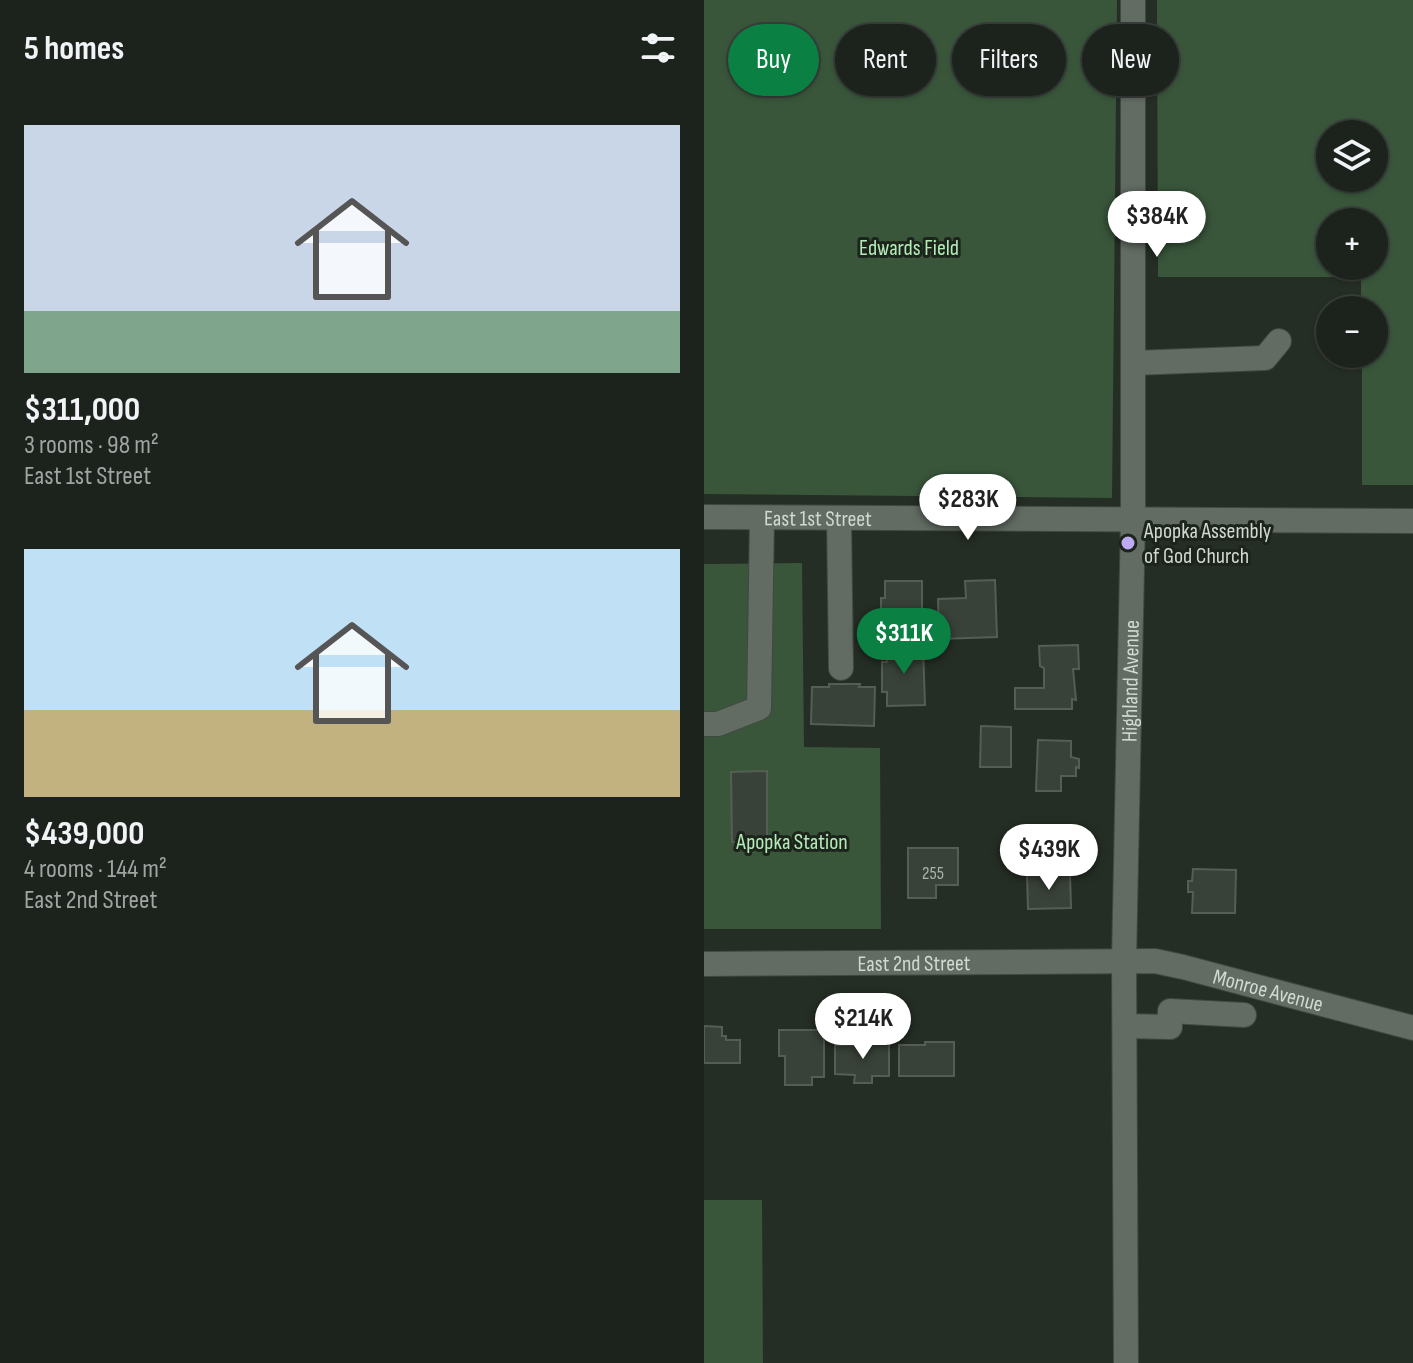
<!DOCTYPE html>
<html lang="en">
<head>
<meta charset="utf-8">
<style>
	body { margin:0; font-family:"Sofia Sans Condensed",sans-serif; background:#292f29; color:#f1f3f6; height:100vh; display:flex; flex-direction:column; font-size:30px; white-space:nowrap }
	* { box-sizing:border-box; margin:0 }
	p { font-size:26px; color:#a0a4a3 }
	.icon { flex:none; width:44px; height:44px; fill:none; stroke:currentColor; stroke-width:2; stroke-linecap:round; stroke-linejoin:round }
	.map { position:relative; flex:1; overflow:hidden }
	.side { display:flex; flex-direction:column; background:#1c221c; width:704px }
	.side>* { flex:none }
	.banner { position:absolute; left:24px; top:24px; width:564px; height:72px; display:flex; gap:16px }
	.fabs { position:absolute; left:612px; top:120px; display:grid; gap:16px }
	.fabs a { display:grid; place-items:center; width:72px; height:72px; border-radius:50%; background:#1c221c; box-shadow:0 2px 6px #0004,0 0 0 2px #3a3f3b; font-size:40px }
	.price { position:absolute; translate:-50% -68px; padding:0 18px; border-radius:28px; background:#fff; color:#222; font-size:26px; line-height:52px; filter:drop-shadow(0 2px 4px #0008) }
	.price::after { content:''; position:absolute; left:50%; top:48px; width:24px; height:18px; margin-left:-12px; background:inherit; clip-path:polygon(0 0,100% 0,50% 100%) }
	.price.selected { background:#0b8043; color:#fff }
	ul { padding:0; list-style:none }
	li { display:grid; align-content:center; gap:16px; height:424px; padding:0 24px }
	li span { display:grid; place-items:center; height:248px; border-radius:0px; color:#555 }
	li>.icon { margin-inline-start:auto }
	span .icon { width:144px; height:144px; fill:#fffc; stroke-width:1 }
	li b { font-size:34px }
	h2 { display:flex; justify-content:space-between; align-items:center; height:96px; padding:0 24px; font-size:34px }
	.pill { padding:0 28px; border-radius:36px; background:#1c221c; box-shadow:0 2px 6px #0004,0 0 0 2px #3a3f3b; font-size:28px; line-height:72px }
	.pill.selected { background:#0b8043; color:#fff }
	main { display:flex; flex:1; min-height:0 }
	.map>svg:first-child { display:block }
	.green { fill:#39563b; fill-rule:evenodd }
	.building { fill:#394239; stroke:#545e55; stroke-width:2 }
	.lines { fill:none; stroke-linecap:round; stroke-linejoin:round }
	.minor-casing { stroke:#414841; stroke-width:26 }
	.minor { stroke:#626c63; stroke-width:24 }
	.poi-dot { fill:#bea9f5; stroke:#1c241c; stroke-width:3 }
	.labels { text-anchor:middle; stroke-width:6; stroke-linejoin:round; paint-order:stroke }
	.number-label { font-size:18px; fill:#acb2ac }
	.park-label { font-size:22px; fill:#b4ecb8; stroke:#1c241c }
	.street-label { font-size:22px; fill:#d2d8d2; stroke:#1c241c }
	.poi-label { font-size:22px; fill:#d2d8d2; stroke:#1c241c; text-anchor:start }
</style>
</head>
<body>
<main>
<section class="side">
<h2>5 homes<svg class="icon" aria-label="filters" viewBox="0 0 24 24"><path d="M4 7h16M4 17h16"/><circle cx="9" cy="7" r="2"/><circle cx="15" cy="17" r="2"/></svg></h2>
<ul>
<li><span style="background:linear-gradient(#c9d6e8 75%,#7fa58c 0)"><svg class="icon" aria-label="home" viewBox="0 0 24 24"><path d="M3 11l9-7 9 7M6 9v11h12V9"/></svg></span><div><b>$311,000</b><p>3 rooms · 98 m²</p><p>East 1st Street</p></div></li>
<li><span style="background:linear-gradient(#bfe0f5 65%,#c2b280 0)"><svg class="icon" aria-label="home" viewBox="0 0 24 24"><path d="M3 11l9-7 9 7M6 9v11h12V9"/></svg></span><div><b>$439,000</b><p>4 rooms · 144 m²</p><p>East 2nd Street</p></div></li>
</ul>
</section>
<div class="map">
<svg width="709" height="1363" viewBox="0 0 709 1363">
	<rect width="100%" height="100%" fill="#252e25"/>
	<!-- green -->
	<g class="green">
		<polygon points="0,0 413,0 408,498 0,494"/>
		<path d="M453,0H709V485H658V354H670V310H657V277H454ZM670,134V178H626V134ZM670,222V266H626V222Z"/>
		<polygon points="98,563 100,747 176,748 177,929 0,929 0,564"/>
		<polygon points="0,1200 58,1200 59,1363 0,1363"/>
	</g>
	<!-- building -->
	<g class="building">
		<polygon points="291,580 293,637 235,639 234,599 262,598 261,581"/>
		<polygon points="181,581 218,581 218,642 184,642 184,629 181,629 181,625 177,625 177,598 181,598"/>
		<polygon points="374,645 375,669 369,669 372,700 368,699 368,709 311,709 311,688 340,688 340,668 336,666 335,646"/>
		<polygon points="219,646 221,705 183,706 183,692 178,692 178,662 183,662 182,647"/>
		<polygon points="125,684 156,684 155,687 171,687 170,726 107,724 108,687 125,687"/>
		<polygon points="277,726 307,727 307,767 276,767"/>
		<polygon points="334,740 367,741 367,757 375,759 375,768 372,767 372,776 357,776 357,791 332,791"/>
		<polygon points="63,771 63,842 28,842 27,772"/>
		<polygon points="204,848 254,848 254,885 232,885 232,898 204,898"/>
		<polygon points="489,869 532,870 531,913 488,913 489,892 484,892 484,881 488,881"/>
		<polygon points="366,874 367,908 324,909 323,875"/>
		<polygon points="0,1026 18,1027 18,1036 22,1036 22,1040 36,1040 36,1063 0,1063"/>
		<polygon points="75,1030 120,1030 120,1077 108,1077 108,1085 81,1085 81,1056 75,1056"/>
		<polygon points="221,1042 250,1042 250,1076 195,1076 195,1045 221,1045"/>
		<polygon points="155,1043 185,1043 185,1076 168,1076 168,1083 150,1083 151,1075 131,1074 131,1045 155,1045"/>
	</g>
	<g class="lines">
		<defs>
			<g id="minor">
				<polyline points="429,363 561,358 575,341"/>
				<path id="s1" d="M0,517L709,521"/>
				<polyline points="135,518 137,668"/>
				<polyline points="0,724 14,724 55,708 58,518"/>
				<path id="s2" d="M0,964L451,961L479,967L709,1028"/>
				<polyline points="421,1026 466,1027 466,1011 540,1015"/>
				<path id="s3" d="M422,1363L420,961L429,518V0"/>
			</g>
		</defs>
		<!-- minor casing -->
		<use href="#minor" class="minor-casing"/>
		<!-- minor -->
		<use href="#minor" class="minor"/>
	</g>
	<!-- markers -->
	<circle class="poi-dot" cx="424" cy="543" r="8"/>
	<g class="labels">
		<!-- number labels -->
		<g class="number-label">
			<text x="229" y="879">255</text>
		</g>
		<!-- park labels -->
		<g class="park-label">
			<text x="205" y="255">Edwards Field</text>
			<text x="88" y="849">Apopka Station</text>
		</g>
		<!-- street labels -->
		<g class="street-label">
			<text dy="8" stroke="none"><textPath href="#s1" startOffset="114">East 1st Street</textPath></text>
			<text dy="8" stroke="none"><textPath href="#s3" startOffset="682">Highland Avenue</textPath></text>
			<text dy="8" stroke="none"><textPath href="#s2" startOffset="210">East 2nd Street</textPath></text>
			<text dy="8" stroke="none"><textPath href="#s2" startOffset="568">Monroe Avenue</textPath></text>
		</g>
		<!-- poi labels -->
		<g class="poi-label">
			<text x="440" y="538">Apopka Assembly<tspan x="440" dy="25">of God Church</tspan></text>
		</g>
	</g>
</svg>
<div class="fabs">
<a><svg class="icon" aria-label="layers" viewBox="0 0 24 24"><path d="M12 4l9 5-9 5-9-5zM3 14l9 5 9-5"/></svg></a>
<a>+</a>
<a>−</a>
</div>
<b class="price" style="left:453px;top:259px">$384K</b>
<b class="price" style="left:264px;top:542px">$283K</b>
<b class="price selected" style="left:200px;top:676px">$311K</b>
<b class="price" style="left:345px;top:892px">$439K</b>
<b class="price" style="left:159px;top:1061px">$214K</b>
<div class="banner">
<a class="pill selected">Buy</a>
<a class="pill">Rent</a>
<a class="pill">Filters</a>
<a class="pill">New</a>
</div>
</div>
</main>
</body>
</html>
